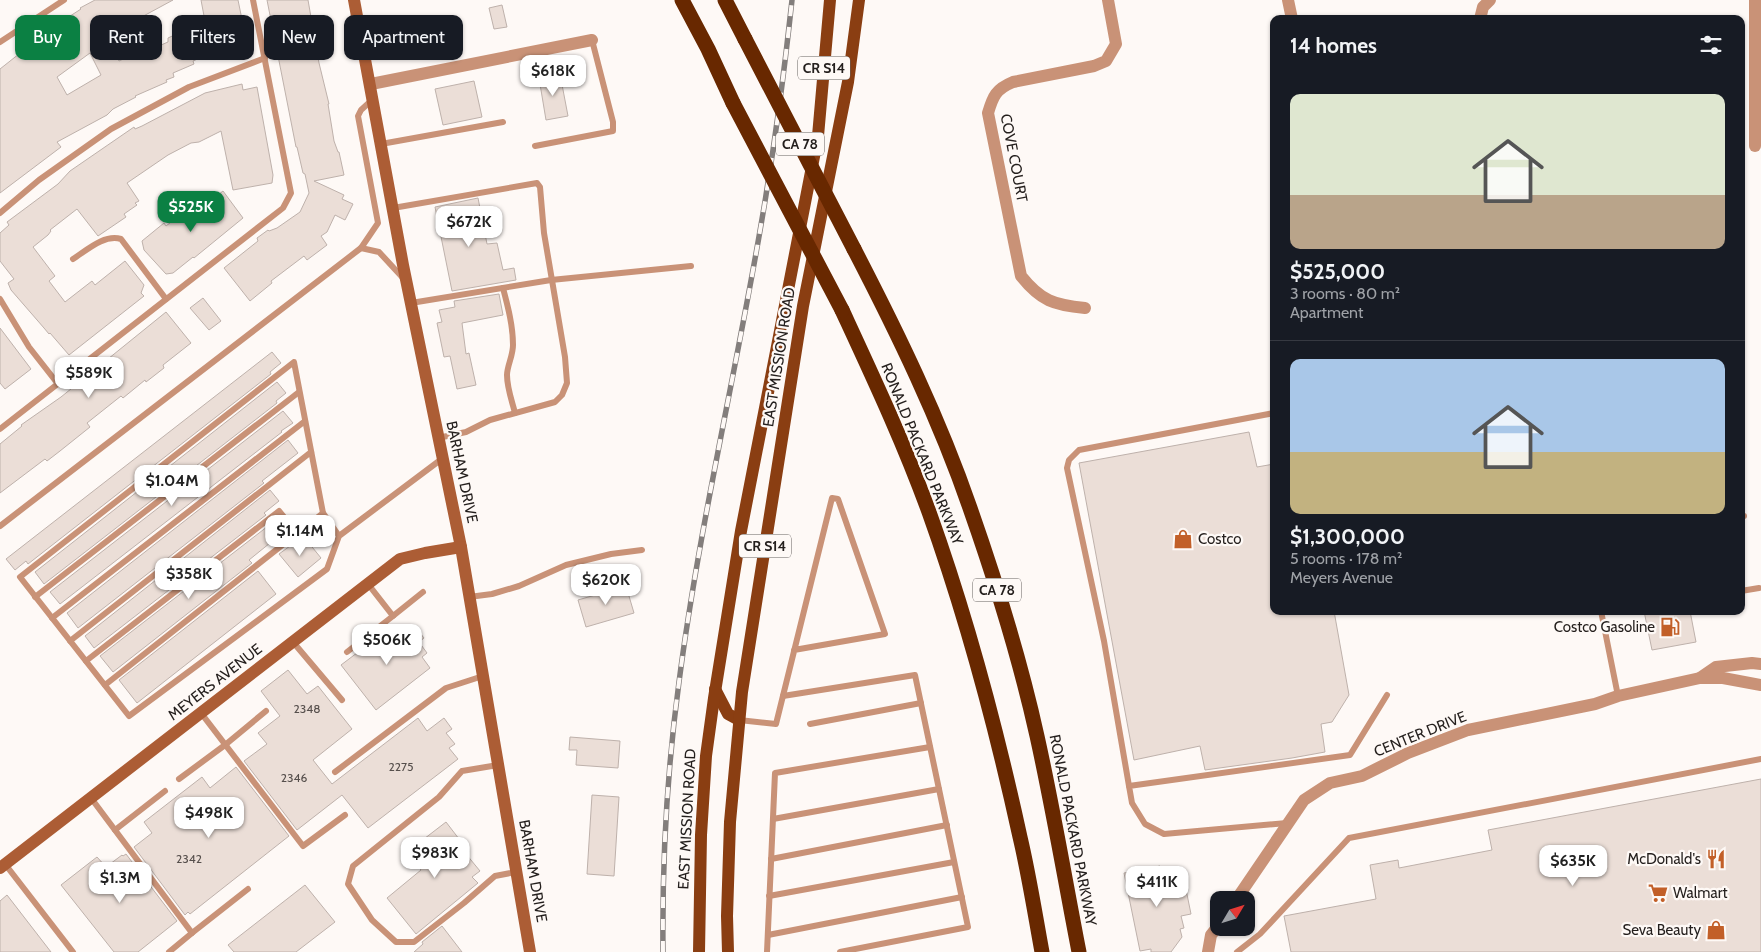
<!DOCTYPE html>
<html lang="en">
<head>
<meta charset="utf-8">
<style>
	body { margin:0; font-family:Cabin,sans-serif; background:#20242c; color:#f1f3f6; height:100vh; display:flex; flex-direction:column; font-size:19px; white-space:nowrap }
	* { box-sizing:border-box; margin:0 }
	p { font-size:16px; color:#9ea1a6 }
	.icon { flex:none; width:28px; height:28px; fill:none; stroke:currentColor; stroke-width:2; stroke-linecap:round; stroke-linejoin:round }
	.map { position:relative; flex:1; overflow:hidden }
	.panel { position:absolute; left:1270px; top:15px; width:475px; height:600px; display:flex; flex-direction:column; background:#171b24; border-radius:10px; box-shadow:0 1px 4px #0004 }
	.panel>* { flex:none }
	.guide { position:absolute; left:15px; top:15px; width:475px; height:45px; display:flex; gap:10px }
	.needle { width:32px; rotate:52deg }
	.tools { position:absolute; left:1210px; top:891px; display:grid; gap:10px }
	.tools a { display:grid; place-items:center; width:45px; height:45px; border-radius:10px; background:#171b24; box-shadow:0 1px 4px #0004; font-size:25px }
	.price { position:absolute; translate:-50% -42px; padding:0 11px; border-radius:10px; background:#fff; color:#222; font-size:16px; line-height:32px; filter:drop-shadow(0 1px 2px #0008) }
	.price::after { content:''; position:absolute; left:50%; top:30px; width:15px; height:11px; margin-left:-8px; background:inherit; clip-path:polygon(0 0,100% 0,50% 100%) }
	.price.on { background:#0b8043; color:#fff }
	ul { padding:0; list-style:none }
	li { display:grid; align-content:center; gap:10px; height:265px; padding:0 20px }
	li+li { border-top:1px solid #363941 }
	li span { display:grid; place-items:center; height:155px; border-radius:10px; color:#555 }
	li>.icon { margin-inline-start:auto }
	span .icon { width:90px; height:90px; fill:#fffc; stroke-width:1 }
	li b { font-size:21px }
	h2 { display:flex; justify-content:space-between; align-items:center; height:60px; padding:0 20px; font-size:21px }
	.chip { padding:0 18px; border-radius:10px; background:#171b24; box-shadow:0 1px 4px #0004; font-size:18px; line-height:45px }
	.chip.on { background:#0b8043; color:#fff }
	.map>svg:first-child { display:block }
	.building { fill:#ebded7; stroke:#beb1ab; fill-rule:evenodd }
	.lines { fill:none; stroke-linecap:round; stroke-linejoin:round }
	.lane { stroke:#c99277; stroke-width:6 }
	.street { stroke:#c99277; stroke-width:12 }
	.secondary { stroke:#ac5d35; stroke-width:12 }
	.primary { stroke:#8a3e12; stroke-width:12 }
	.highway { stroke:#682800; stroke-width:15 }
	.rail-casing { stroke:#837e7c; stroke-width:5.5 }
	.rail { stroke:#fef9f6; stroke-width:4; stroke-dasharray:11; stroke-linecap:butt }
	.highway-bridge { stroke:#682800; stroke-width:15 }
	.labels { text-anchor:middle; stroke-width:4.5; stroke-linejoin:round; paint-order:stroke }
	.number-label { font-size:12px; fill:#564f4c }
	.shield { fill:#fef9f6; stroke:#65605e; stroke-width:1 }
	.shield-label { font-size:14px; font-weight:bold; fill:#241f1d }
	.street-label { font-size:15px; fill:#241f1d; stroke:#fef9f6 }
	.poi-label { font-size:15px; fill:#241f1d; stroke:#fef9f6; text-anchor:end }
</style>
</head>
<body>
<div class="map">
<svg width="1761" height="952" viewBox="0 0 1761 952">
	<rect width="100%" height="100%" fill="#fef9f6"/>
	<!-- building -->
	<g class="building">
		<path d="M95,0H173L125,26L126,28L107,39L119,61L144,49L145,52L168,42V38L198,24L208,37L201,0H238L247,44H245L246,50L219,55L218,50L193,61L194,64L173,73L174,77L166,80L167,82L135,96L136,97L113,109L107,115L57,142L61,147L0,193V69L53,27L81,9L80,8ZM90,53L101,75L67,95L57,77Z"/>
		<polygon points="267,0 308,0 319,63 329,104 328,104 334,141 338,152 339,152 344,175 314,181 344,195 342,199 353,204 345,220 335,215 327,232 321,236 327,245 307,260 304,256 271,281 272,283 250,301 224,268 258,241 257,238 268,230 269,231 277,228 300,212 309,193 305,174 303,173 297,147 296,147"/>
		<polygon points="502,5 507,27 494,29 489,8"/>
		<polygon points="560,74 568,116 546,120 539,78"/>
		<polygon points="474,81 482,117 443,125 435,89"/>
		<polygon points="242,84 243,90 257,87 273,175 272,183 233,190 221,131 199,142 191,143 168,155 127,183 139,201 135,203 137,205 124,214 126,217 98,236 77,209 50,230 51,231 48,235 33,247 55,276 49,281 65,302 92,281 95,285 125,261 144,285 141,293 144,296 69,355 50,333 49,334 44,328 11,290 8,283 14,279 0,261 0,233 9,225 7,222 58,184 70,171 134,127 135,129 142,126 205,93"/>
		<polygon points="223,191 243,218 194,258 193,257 173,273 166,274 144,250 142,241 164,223 166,226 206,195 210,201"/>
		<polygon points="478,198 487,244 497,243 503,270 514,268 516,280 452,291 435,207"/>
		<polygon points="499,294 503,315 462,323 466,354 469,353 476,385 457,389 450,356 444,357 437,323 442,322 439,310 455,307 454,301"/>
		<polygon points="203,298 221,321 209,330 190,308"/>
		<polygon points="166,312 191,343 163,365 164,368 146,382 145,380 123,398 121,396 87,423 90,427 60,451 47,461 45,459 0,493 0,444 22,426 21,425 61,397"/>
		<polygon points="0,328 31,369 5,389 0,383"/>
		<polygon points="272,352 281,363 270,372 271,374 28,564 26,561 15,570 6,559"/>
		<polygon points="277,382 286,393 276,401 277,403 44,584 35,572"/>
		<polygon points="283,411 293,423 281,431 282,432 60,604 50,592"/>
		<polygon points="1249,432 1257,467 1274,464 1274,611 1334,611 1349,695 1332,722 1321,724 1325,752 1292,758 1205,770 1200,746 1134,760 1079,463"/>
		<polygon points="288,440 298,453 262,481 264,483 78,628 67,613"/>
		<polygon points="270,490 279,501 264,513 266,515 94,648 85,636"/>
		<polygon points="272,523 283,538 272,546 270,543 249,560 252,563 113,672 100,656"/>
		<polygon points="304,537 321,558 298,577 279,554 290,546 291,547"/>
		<polygon points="258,571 276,594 137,703 119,680"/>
		<polygon points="626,586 634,613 586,627 578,600"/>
		<polygon points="1644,611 1690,611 1696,642 1652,650"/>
		<polygon points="390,628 400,640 416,628 424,638 419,642 427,653 422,657 430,668 376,710 341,665"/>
		<polygon points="288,670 307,694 318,686 352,729 313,760 332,784 418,718 427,731 444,718 452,729 446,733 455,744 449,748 458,759 368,828 342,795 297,830 244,761 267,744 258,733 280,716 261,691"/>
		<polygon points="570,737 620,741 618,768 576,765 577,750 569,750"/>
		<polygon points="236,767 289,836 190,914 188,912 185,915 134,847 152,833 144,822 202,777 210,788"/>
		<polygon points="1761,779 1761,952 1291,952 1284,916 1376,899 1370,865 1398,860 1399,868 1492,850 1488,830"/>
		<polygon points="592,795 619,797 614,876 587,874"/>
		<polygon points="446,822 469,852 466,854 480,871 472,877 478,883 416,934 387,898 421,870 407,852"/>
		<polygon points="126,854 177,921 138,952 114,952 61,885 97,857 106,867 122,855 123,856"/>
		<polygon points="1160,866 1163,879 1183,875 1191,914 1181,916 1184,928 1180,929 1182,937 1171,952 1151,952 1151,949 1140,951 1124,873"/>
		<polygon points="305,885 335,922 296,952 234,952 228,945"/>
		<polygon points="7,895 51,952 0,952 0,901"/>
		<polygon points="442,926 462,952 414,952 423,944 422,942"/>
	</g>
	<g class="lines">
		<!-- lane -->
		<g class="lane">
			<polyline points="0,42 64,0"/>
			<polyline points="381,144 503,122"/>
			<polyline points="535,146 613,131 613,122 592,40"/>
			<polyline points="393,208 537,183 540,187 544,233 565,357 567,383 562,395 555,402 490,420 466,432 438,438"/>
			<polyline points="0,213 39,180 111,129 189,87 265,58"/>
			<polyline points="361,248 379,252 403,278"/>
			<path d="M73,259C87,250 104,234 121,239L166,299"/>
			<path d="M503,288C508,307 513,326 513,345C513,356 507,366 507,375C507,388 512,401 515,413"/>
			<polyline points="0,299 29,347 58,384"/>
			<polyline points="411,303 551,280 691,266"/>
			<polyline points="0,429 283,208 291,193 253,0"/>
			<polyline points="1741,516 1744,516"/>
			<polyline points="0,526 361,248 378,223 358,116 361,110 372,100"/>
			<polyline points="339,536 323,513 294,362 20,577 129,716 327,569 339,536 443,458"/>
			<polyline points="368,584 393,616 423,592"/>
			<polyline points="1741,591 1759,588"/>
			<polyline points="35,597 299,392"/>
			<polyline points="469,597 492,594 519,586 566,565 611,554 642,550"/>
			<polyline points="1601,611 1618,696"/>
			<polyline points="1636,611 1639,611"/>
			<polyline points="52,618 305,421"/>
			<polyline points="70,641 311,452"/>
			<polyline points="293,642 342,700"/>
			<polyline points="347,652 393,616"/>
			<polyline points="86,661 279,511 297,533"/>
			<polyline points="105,685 323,513"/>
			<polyline points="783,696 915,675 968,927 840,952"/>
			<polyline points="201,713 303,846 345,815"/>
			<polyline points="739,720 776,724 832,498 838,499 885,634 794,650"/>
			<polyline points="810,724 921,703"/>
			<polyline points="498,765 462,771 439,797 353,866 348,884 372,920 396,942 414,942 464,903 495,876 516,872"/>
			<polyline points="335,772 446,688 483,676"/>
			<polyline points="179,779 225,745 266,711"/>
			<polyline points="1129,786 1104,641 1067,468 1069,460 1079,450 1274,413"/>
			<polyline points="91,798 192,933 248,889"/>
			<polyline points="773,819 939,789"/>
			<polyline points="1287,823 1164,834 1145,824 1132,803 1129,786 1350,755 1387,695"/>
			<polyline points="115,830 165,791"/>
			<polyline points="771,859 947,825"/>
			<polyline points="5,864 73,952"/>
			<polyline points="769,896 954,862"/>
			<polyline points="768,935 962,897"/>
			<polyline points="169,952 192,933"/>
			<polyline points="767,952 775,773 930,747"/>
			<polyline points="1237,952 1260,934 1349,838 1761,759"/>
		</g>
		<!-- street -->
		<g class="street">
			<polyline points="1288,0 1292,19"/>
			<polyline points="1480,19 1483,7 1490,0"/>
			<polyline points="371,84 592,40"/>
			<polyline points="1755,146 1755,0"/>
			<path d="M1085,308C1054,305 1041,301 1021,276L988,113C993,96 996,89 1013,82L1094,66L1106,61L1116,44L1108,0"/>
			<polyline points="1700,678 1716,667 1752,663 1761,664"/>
			<polyline points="1236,900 1304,800 1330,783 1362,776 1408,753 1468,730 1595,704 1618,696 1700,678 1723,678 1761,685"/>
			<polyline points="1208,952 1211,935 1219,925"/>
		</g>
		<!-- secondary -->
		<g class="secondary">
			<polyline points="354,0 403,265 461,547 530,952"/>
			<polyline points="0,868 400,559 425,553 461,547"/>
		</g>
		<!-- primary -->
		<g class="primary">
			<polyline points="715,689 728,714 739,720"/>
			<polyline points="699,952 701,835 706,756 714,698 741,531 818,136 830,0"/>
			<polyline points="728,952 727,916 730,822 742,692 803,306 848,82 859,0"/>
		</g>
		<!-- highway -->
		<g class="highway">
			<polyline points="682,0 708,49 733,103"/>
			<polyline points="725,0 745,39"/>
			<path d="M854,249C897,332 939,418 970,508C996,582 1020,659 1037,736C1053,808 1065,880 1079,952"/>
			<path d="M842,310C873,377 904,443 929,512C967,618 996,727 1020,837C1029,875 1035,914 1042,952"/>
		</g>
		<defs>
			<path id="rail" d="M663,952C662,862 667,771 679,682C699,528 735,377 761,225C774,150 784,75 792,0"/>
		</defs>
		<!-- rail casing -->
		<use href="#rail" class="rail-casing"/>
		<!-- rail -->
		<use href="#rail" class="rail"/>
		<!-- highway-bridge -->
		<g class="highway-bridge">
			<polyline points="745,39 854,249"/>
			<polyline points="733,103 842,310"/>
		</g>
	</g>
	<!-- icons -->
	<defs>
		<symbol id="shop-bare" viewBox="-9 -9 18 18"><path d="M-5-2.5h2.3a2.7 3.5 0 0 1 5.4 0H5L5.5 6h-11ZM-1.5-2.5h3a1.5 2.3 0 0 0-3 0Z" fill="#c25f28" stroke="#fef9f6" stroke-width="2.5" paint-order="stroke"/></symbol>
		<symbol id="fuel-bare" viewBox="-9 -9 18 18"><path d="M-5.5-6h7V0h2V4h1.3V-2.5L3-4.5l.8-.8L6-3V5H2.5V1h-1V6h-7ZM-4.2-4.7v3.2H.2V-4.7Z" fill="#c25f28" stroke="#fef9f6" stroke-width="2.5" paint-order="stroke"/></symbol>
		<symbol id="restaurant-bare" viewBox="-9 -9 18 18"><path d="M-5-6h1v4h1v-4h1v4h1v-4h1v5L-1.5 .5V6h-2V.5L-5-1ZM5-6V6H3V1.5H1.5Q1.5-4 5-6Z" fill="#c25f28" stroke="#fef9f6" stroke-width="2.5" paint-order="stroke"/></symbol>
		<symbol id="supermarket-bare" viewBox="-9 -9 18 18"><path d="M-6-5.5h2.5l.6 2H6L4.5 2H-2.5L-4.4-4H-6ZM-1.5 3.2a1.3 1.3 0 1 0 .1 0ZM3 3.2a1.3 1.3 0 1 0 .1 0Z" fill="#c25f28" stroke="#fef9f6" stroke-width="2.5" paint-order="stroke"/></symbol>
	</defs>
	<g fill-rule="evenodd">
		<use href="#shop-bare" x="1169" y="525" width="28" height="28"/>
		<use href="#fuel-bare" x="1656" y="613" width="28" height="28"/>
		<use href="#restaurant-bare" x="1702" y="845" width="28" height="28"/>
		<use href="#supermarket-bare" x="1644" y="879" width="28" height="28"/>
		<use href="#shop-bare" x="1702" y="916" width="28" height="28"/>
	</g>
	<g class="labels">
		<!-- number labels -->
		<g class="number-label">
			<text x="307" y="713">2348</text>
			<text x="401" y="771">2275</text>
			<text x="294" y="782">2346</text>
			<text x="189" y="863">2342</text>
		</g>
		<!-- shield labels -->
		<g class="shield">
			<rect x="798" y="56.5" width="52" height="23" rx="4"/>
			<rect x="776" y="132.5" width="48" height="23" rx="4"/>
			<rect x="739" y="534.5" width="52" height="23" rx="4"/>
			<rect x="973" y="578.5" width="48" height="23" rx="4"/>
		</g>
		<g class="shield-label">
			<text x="824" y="73">CR S14</text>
			<text x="800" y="149">CA 78</text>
			<text x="765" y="551">CR S14</text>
			<text x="997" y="595">CA 78</text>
		</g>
		<!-- street labels -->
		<g class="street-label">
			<text transform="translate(1014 158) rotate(79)" y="5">COVE COURT</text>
			<text transform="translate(779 357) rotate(-81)" y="5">EAST MISSION ROAD</text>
			<text transform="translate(922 454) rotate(68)" y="5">RONALD PACKARD PARKWAY</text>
			<text transform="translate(462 472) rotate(78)" y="5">BARHAM DRIVE</text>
			<text transform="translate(215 682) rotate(-38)" y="5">MEYERS AVENUE</text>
			<text transform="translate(1420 734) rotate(-22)" y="5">CENTER DRIVE</text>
			<text transform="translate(687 819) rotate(-87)" y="5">EAST MISSION ROAD</text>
			<text transform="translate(1073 830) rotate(79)" y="5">RONALD PACKARD PARKWAY</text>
			<text transform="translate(533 871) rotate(80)" y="5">BARHAM DRIVE</text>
		</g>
		<!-- poi labels -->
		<g class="poi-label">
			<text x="1198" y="544" text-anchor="start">Costco</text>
			<text x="1655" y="632">Costco Gasoline</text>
			<text x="1701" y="864">McDonald's</text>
			<text x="1673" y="898" text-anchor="start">Walmart</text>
			<text x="1701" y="935">Seva Beauty</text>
		</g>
	</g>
</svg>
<div class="tools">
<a><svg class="needle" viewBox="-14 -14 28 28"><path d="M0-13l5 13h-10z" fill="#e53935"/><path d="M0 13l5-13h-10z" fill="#9ea1a6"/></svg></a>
</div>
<b class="price" style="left:553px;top:97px">$618K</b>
<b class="price on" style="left:191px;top:233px">$525K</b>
<b class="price" style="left:469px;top:248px">$672K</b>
<b class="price" style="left:89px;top:399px">$589K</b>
<b class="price" style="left:172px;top:507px">$1.04M</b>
<b class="price" style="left:300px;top:557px">$1.14M</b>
<b class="price" style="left:189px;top:600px">$358K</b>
<b class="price" style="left:606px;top:606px">$620K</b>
<b class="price" style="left:387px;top:666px">$506K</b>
<b class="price" style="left:209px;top:839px">$498K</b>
<b class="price" style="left:435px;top:879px">$983K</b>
<b class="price" style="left:1573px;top:887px">$635K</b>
<b class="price" style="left:120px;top:904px">$1.3M</b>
<b class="price" style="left:1157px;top:908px">$411K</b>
<div class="guide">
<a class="chip on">Buy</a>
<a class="chip">Rent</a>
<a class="chip">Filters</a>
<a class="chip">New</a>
<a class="chip">Apartment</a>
</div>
<section class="panel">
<h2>14 homes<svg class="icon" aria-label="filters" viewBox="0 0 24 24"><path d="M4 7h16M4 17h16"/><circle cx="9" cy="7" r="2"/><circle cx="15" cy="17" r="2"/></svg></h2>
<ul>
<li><span style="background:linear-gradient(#dfe7d0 65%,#b9a48a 0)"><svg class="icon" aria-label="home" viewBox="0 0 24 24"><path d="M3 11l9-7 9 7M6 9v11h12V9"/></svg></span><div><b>$525,000</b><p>3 rooms · 80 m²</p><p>Apartment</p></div></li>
<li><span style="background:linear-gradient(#a9c7e8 60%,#c2b280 0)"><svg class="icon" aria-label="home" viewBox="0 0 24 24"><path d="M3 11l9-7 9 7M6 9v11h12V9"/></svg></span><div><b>$1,300,000</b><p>5 rooms · 178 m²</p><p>Meyers Avenue</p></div></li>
</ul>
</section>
</div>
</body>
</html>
